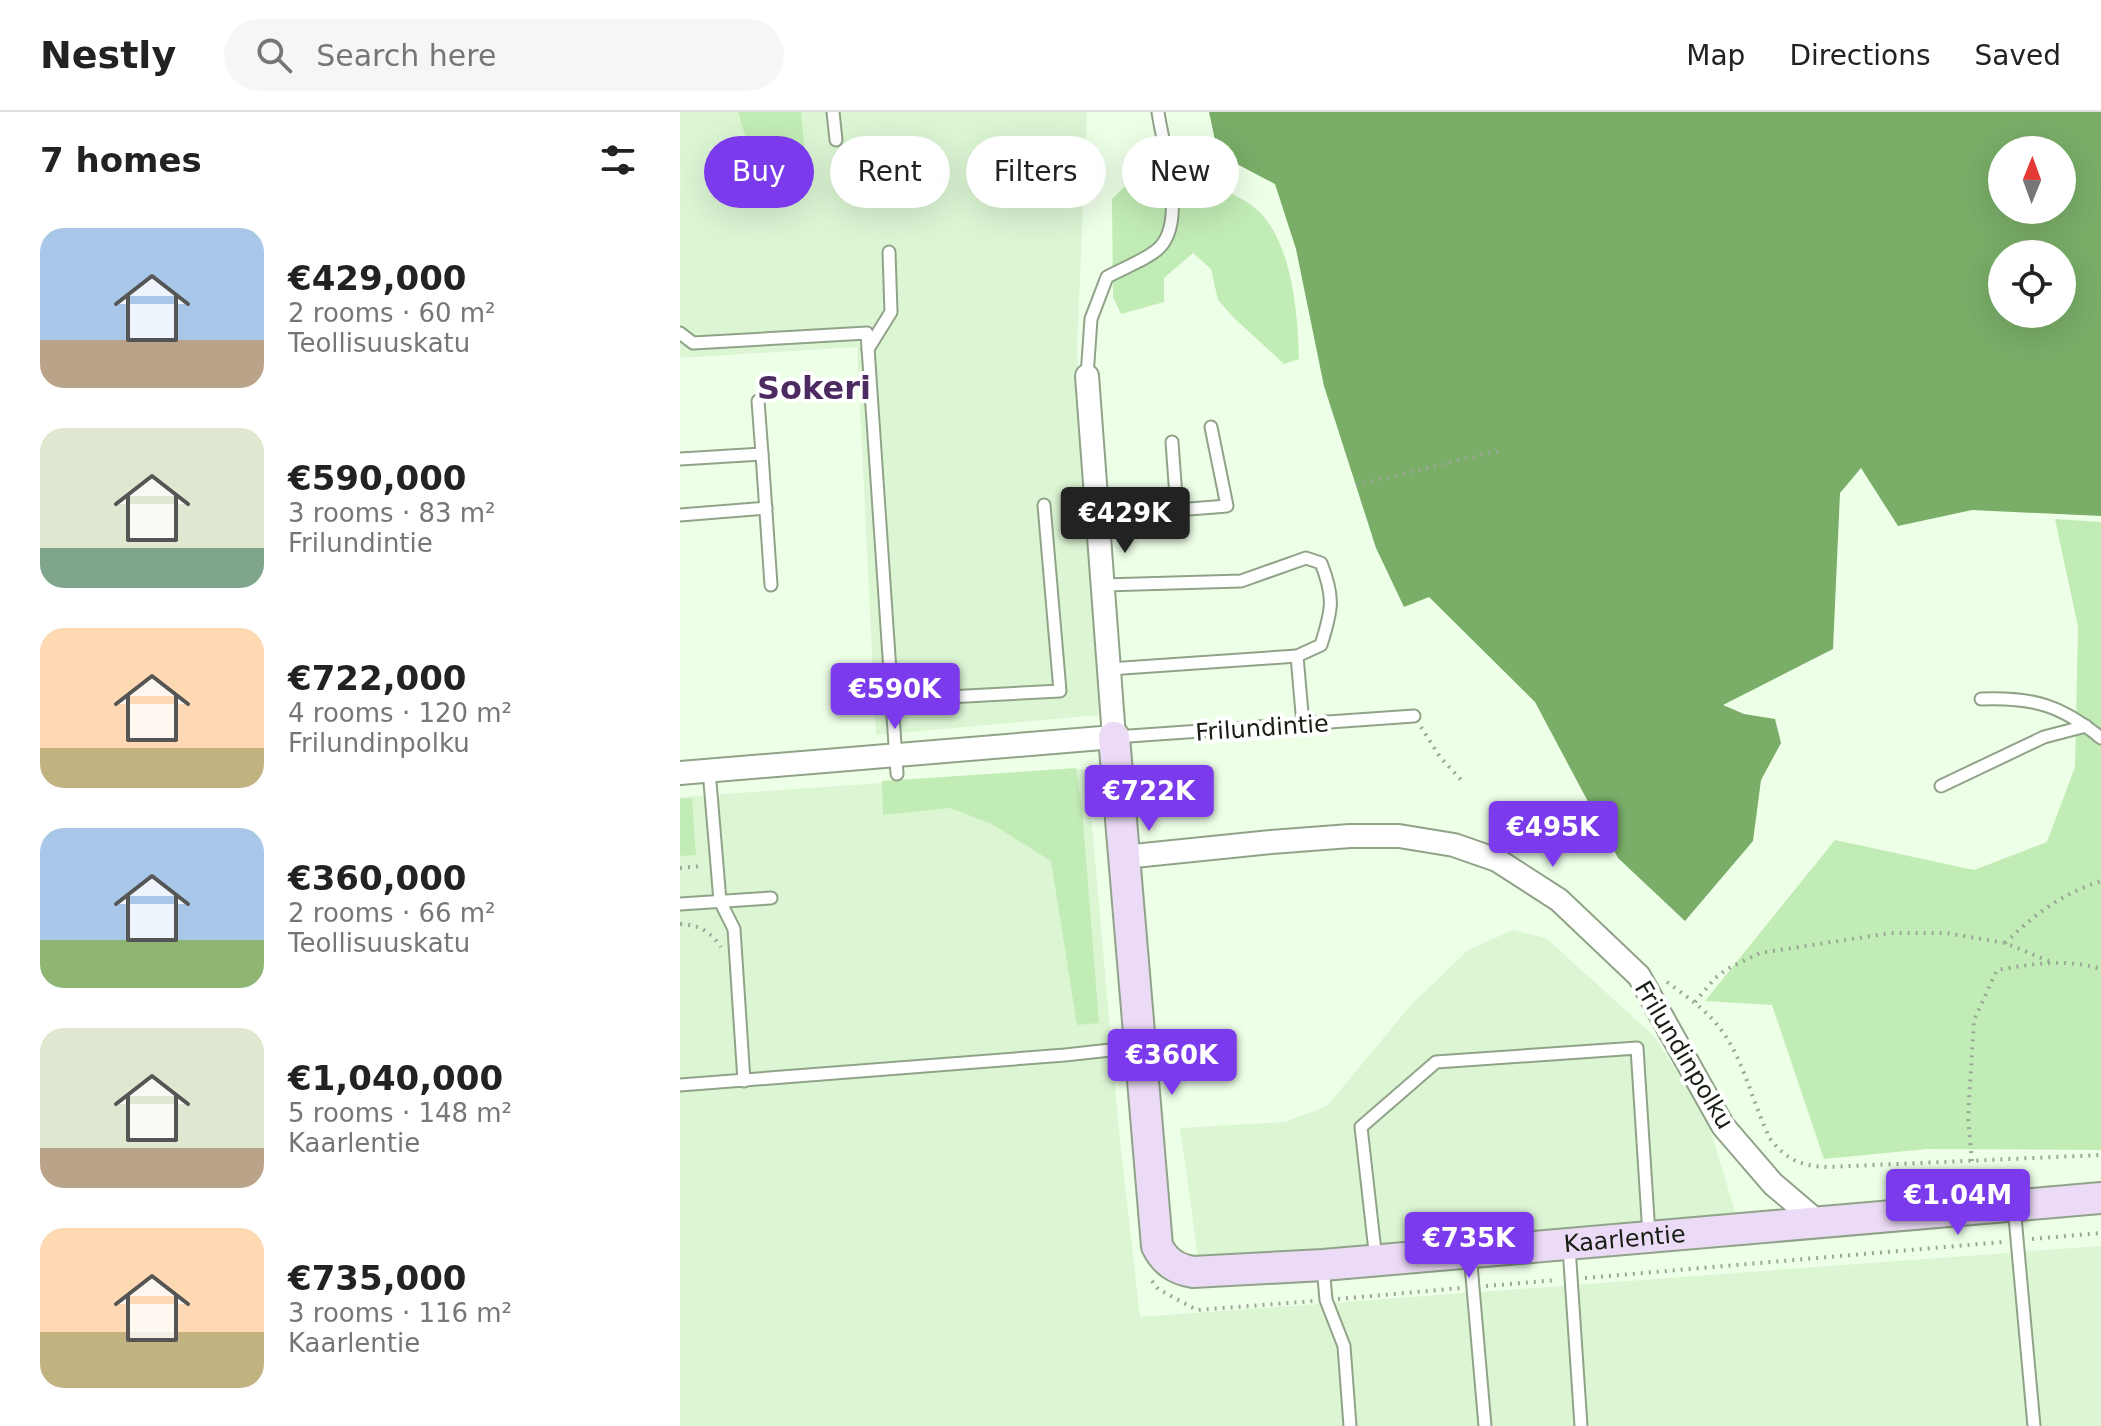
<!DOCTYPE html>
<html lang="en">
<head>
<meta charset="utf-8">
<style>
	body { margin:0; font-family:"DejaVu Sans",sans-serif; background:#f6f6f6; color:#222; height:100vh; display:flex; flex-direction:column; font-size:30px; white-space:nowrap }
	* { box-sizing:border-box; margin:0 }
	p { font-size:26px; color:#767676 }
	.icon { flex:none; width:44px; height:44px; fill:none; stroke:currentColor; stroke-width:2; stroke-linecap:round; stroke-linejoin:round }
	.map { position:relative; flex:1; overflow:hidden }
	.panel { display:flex; flex-direction:column; background:#fff; width:680px }
	.panel>* { flex:none }
	.top-card { position:absolute; left:24px; top:24px; width:760px; height:72px; display:flex; gap:16px }
	.needle { width:52px; rotate:1deg }
	.buttons { position:absolute; left:1308px; top:24px; display:grid; gap:16px }
	.buttons a { display:grid; place-items:center; width:88px; height:88px; border-radius:50%; background:#fff; box-shadow:0 8px 32px #0002; font-size:40px }
	.price { position:absolute; translate:-50% -68px; padding:0 18px; border-radius:8px; background:#7c3aed; color:#fff; font-size:26px; line-height:52px; filter:drop-shadow(0 2px 4px #0008) }
	.price::after { content:''; position:absolute; left:50%; top:48px; width:24px; height:18px; margin-left:-12px; background:inherit; clip-path:polygon(0 0,100% 0,50% 100%) }
	.price.active { background:#222; color:#fff }
	ul { padding:0; list-style:none }
	li { display:flex; align-items:center; gap:24px; height:200px; padding:0 40px }
	li span { display:grid; place-items:center; flex:none; width:224px; height:160px; border-radius:24px; color:#555 }
	li>.icon { margin-inline-start:auto }
	span .icon { width:96px; height:96px; fill:#fffc; stroke-width:1 }
	li b { font-size:34px }
	h2 { display:flex; justify-content:space-between; align-items:center; height:96px; padding:0 40px; font-size:34px }
	.tag { padding:0 28px; border-radius:36px; background:#fff; box-shadow:0 8px 32px #0002; font-size:28px; line-height:72px }
	.tag.active { background:#7c3aed; color:#fff }
	header { display:flex; align-items:center; gap:48px; box-sizing:border-box; height:112px; padding:0 40px; background:#fff; border-bottom:2px solid #e0e0e0 }
	header strong { font-size:38px }
	nav { display:flex; gap:44px; margin-inline-start:auto; font-size:28px }
	.search { width:560px; height:72px; background:#f6f6f6; display:flex; align-items:center; gap:20px; box-sizing:border-box; padding:0 28px; border-radius:44px; color:#767676; font-size:30px }
	main { display:flex; flex:1; min-height:0 }
	.map>svg:first-child { display:block }
	.built { fill:#dcf6d4 }
	.green { fill:#c2ecb5 }
	.water { fill:#79ad68; fill-rule:evenodd }
	.lines { fill:none; stroke-linecap:round; stroke-linejoin:round }
	.lane-casing { stroke:#90a389; stroke-width:15 }
	.street-casing { stroke:#90a389; stroke-width:26 }
	.secondary-casing { stroke:#90a389; stroke-width:34 }
	.path { stroke:#9aa795; stroke-width:4; stroke-dasharray:2 6; stroke-linecap:butt }
	.lane { stroke:#fff; stroke-width:11 }
	.street { stroke:#fff; stroke-width:22 }
	.secondary { stroke:#ecdbf6; stroke-width:30 }
	.labels { text-anchor:middle; stroke-width:8; stroke-linejoin:round; paint-order:stroke }
	.street-label { font-size:24px; fill:#171e14; stroke:#fff }
	.district-label { font-size:32px; font-weight:bold; fill:#4d2a61; stroke:#fff }
</style>
</head>
<body>
<header>
<strong>Nestly</strong>
<div class="search"><svg class="icon" aria-label="search" viewBox="0 0 24 24"><circle cx="10" cy="10" r="6"/><path d="M15 15l6 6"/></svg>Search here</div>
<nav><a>Map</a><a>Directions</a><a>Saved</a></nav>
</header>
<main>
<section class="panel">
<h2>7 homes<svg class="icon" aria-label="filters" viewBox="0 0 24 24"><path d="M4 7h16M4 17h16"/><circle cx="9" cy="7" r="2"/><circle cx="15" cy="17" r="2"/></svg></h2>
<ul>
<li><span style="background:linear-gradient(#a9c7e8 70%,#b9a48a 0)"><svg class="icon" aria-label="home" viewBox="0 0 24 24"><path d="M3 11l9-7 9 7M6 9v11h12V9"/></svg></span><div><b>€429,000</b><p>2 rooms · 60 m²</p><p>Teollisuuskatu</p></div></li>
<li><span style="background:linear-gradient(#dfe7d0 75%,#7fa58c 0)"><svg class="icon" aria-label="home" viewBox="0 0 24 24"><path d="M3 11l9-7 9 7M6 9v11h12V9"/></svg></span><div><b>€590,000</b><p>3 rooms · 83 m²</p><p>Frilundintie</p></div></li>
<li><span style="background:linear-gradient(#ffd9b3 75%,#c2b280 0)"><svg class="icon" aria-label="home" viewBox="0 0 24 24"><path d="M3 11l9-7 9 7M6 9v11h12V9"/></svg></span><div><b>€722,000</b><p>4 rooms · 120 m²</p><p>Frilundinpolku</p></div></li>
<li><span style="background:linear-gradient(#a9c7e8 70%,#8fb573 0)"><svg class="icon" aria-label="home" viewBox="0 0 24 24"><path d="M3 11l9-7 9 7M6 9v11h12V9"/></svg></span><div><b>€360,000</b><p>2 rooms · 66 m²</p><p>Teollisuuskatu</p></div></li>
<li><span style="background:linear-gradient(#dfe7d0 75%,#b9a48a 0)"><svg class="icon" aria-label="home" viewBox="0 0 24 24"><path d="M3 11l9-7 9 7M6 9v11h12V9"/></svg></span><div><b>€1,040,000</b><p>5 rooms · 148 m²</p><p>Kaarlentie</p></div></li>
<li><span style="background:linear-gradient(#ffd9b3 65%,#c2b280 0)"><svg class="icon" aria-label="home" viewBox="0 0 24 24"><path d="M3 11l9-7 9 7M6 9v11h12V9"/></svg></span><div><b>€735,000</b><p>3 rooms · 116 m²</p><p>Kaarlentie</p></div></li>
</ul>
</section>
<div class="map">
<svg width="1421" height="1314" viewBox="0 0 1421 1314">
	<rect width="100%" height="100%" fill="#eeffe8"/>
	<!-- built -->
	<g class="built">
		<polygon points="0,0 407,0 397,238 419,603 196,623 177,235 0,246"/>
		<polygon points="407,657 439,1019 460,1205 1421,1134 1421,1314 0,1314 0,685"/>
		<polygon points="833,818 866,826 973,923 1026,1004 1058,1109 519,1152 500,1016 605,1010 647,994 730,894 788,838"/>
	</g>
	<!-- green -->
	<g class="green">
		<polygon points="58,0 121,0 125,41 81,46 81,38 92,37 93,26 66,26"/>
		<path d="M469,62C504,66 547,73 575,96C612,126 618,203 619,247L604,252L554,206L538,188L531,157L513,141L484,166V190L441,202L433,185L432,87L451,68Z"/>
		<polygon points="1375,407 1421,410 1421,1038 1247,1037 1144,1047 1092,893 1025,889 1155,728 1294,758 1367,730 1395,655 1398,515"/>
		<polygon points="396,656 402,696 419,911 397,913 371,749 312,712 270,696 203,703 202,669"/>
		<polygon points="12,686 16,743 0,744 0,687"/>
	</g>
	<!-- water -->
	<path class="water" d="M529,0H1421V404L1292,398L1218,414L1181,356L1160,381L1153,537L1043,593L1064,602L1095,607L1101,631L1081,668L1073,729L1005,809L938,746L855,590L749,485L724,495L696,436L644,274L616,137L595,72L538,42ZM1322,38H1382V98H1322ZM1322,142H1382V202H1322Z"/>
	<g class="lines">
		<defs>
			<g id="lane">
				<polyline points="153,0 156,28"/>
				<polyline points="0,221 13,231 187,221 217,662"/>
				<polyline points="188,237 211,200 209,140"/>
				<path d="M407,264L411,207L427,165C441,157 471,146 481,134C506,105 483,36 478,0"/>
				<polyline points="492,330 497,398"/>
				<polyline points="82,342 91,473"/>
				<polyline points="0,347 82,342 78,289"/>
				<polyline points="0,403 86,396"/>
				<polyline points="420,416 479,408 497,398 547,394 531,315"/>
				<path d="M424,473L561,469L626,446L641,451C655,486 652,498 641,533L617,544L623,613"/>
				<polyline points="429,557 617,544"/>
				<path d="M1301,587C1353,585 1381,593 1421,626"/>
				<polyline points="212,588 380,579 364,393"/>
				<polyline points="435,625 734,604"/>
				<polyline points="29,658 40,789 54,817 64,969"/>
				<polyline points="1261,674 1364,625 1406,614"/>
				<polyline points="0,792 91,786"/>
				<polyline points="0,973 385,943 458,935"/>
				<polyline points="1334,1094 1354,1314"/>
				<polyline points="889,1135 901,1314"/>
				<polyline points="790,1141 805,1314"/>
				<polyline points="696,1148 681,1015 756,950 957,936 969,1123"/>
				<polyline points="643,1154 646,1188 664,1234 670,1314"/>
			</g>
			<g id="street">
				<polyline points="0,661 434,625 407,264"/>
				<polyline points="444,745 591,730 670,724 719,724 774,733 817,748 879,788 959,864 1043,1014 1093,1072 1140,1112"/>
			</g>
			<g id="secondary">
				<path id="s1" d="M434,625L477,1134C485,1150 496,1157 513,1160L643,1153L1421,1086"/>
			</g>
		</defs>
		<!-- lane casing -->
		<use href="#lane" class="lane-casing"/>
		<!-- street casing -->
		<use href="#street" class="street-casing"/>
		<!-- secondary casing -->
		<use href="#secondary" class="secondary-casing"/>
		<!-- path -->
		<g class="path">
			<polyline points="676,373 822,338"/>
			<polyline points="741,615 760,645 783,670"/>
			<polyline points="0,756 22,754"/>
			<path d="M0,812C19,813 30,819 41,835"/>
			<path d="M1325,831C1356,801 1380,783 1421,769"/>
			<path d="M987,870C1006,884 1025,897 1039,915C1065,948 1072,992 1091,1028C1108,1049 1122,1054 1148,1055L1421,1043"/>
			<polyline points="1015,890 1035,866 1047,857 1080,841 1211,821 1266,821 1325,831 1369,849"/>
			<path d="M1292,1049L1288,1006L1294,908L1317,858C1353,852 1385,846 1421,857"/>
			<polyline points="1352,1127 1421,1121"/>
			<polyline points="905,1166 1323,1130"/>
			<polyline points="472,1169 478,1177 517,1198 634,1189"/>
			<polyline points="806,1174 877,1168"/>
			<polyline points="658,1187 781,1176"/>
		</g>
		<!-- lane -->
		<use href="#lane" class="lane"/>
		<!-- street -->
		<use href="#street" class="street"/>
		<!-- secondary -->
		<use href="#secondary" class="secondary"/>
	</g>
	<g class="labels">
		<!-- street labels -->
		<g class="street-label">
			<text transform="translate(582 616) rotate(-4)" y="8">Frilundintie</text>
			<text transform="translate(1004 943) rotate(59)" y="8">Frilundinpolku</text>
			<text dy="8" stroke="none"><textPath href="#s1" startOffset="990">Kaarlentie</textPath></text>
		</g>
		<!-- district labels -->
		<g class="district-label">
			<text x="134" y="287">Sokeri</text>
		</g>
	</g>
</svg>
<div class="buttons">
<a><svg class="needle" viewBox="-14 -14 28 28"><path d="M0-13l5 13h-10z" fill="#e53935"/><path d="M0 13l5-13h-10z" fill="#767676"/></svg></a>
<a><svg class="icon" aria-label="locate" viewBox="0 0 24 24"><circle cx="12" cy="12" r="6"/><path d="M12 2v4M12 18v4M2 12h4M18 12h4"/></svg></a>
</div>
<b class="price active" style="left:445px;top:443px">€429K</b>
<b class="price" style="left:215px;top:619px">€590K</b>
<b class="price" style="left:469px;top:721px">€722K</b>
<b class="price" style="left:873px;top:757px">€495K</b>
<b class="price" style="left:492px;top:985px">€360K</b>
<b class="price" style="left:1278px;top:1125px">€1.04M</b>
<b class="price" style="left:789px;top:1168px">€735K</b>
<div class="top-card">
<a class="tag active">Buy</a>
<a class="tag">Rent</a>
<a class="tag">Filters</a>
<a class="tag">New</a>
</div>
</div>
</main>
</body>
</html>
